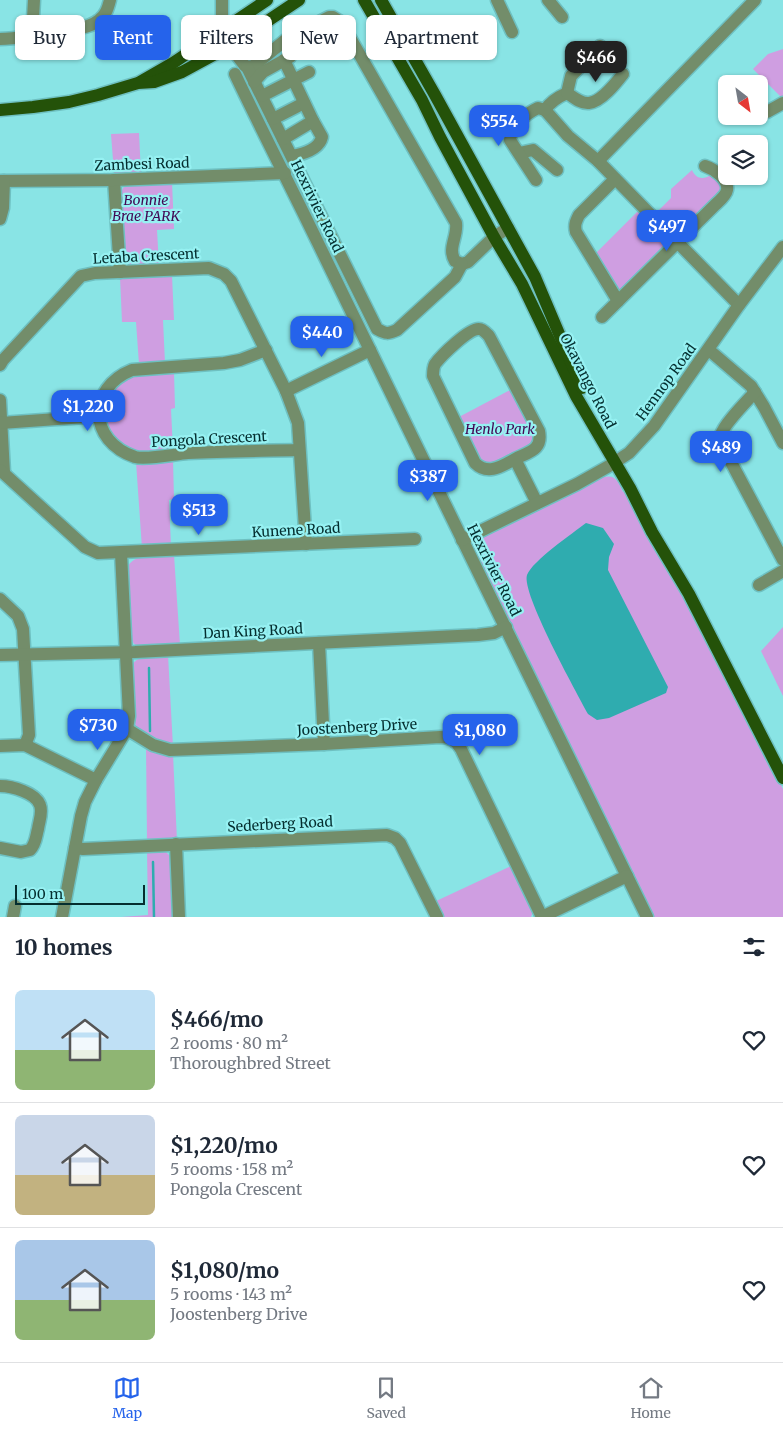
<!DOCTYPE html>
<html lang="en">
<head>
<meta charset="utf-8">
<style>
	body { margin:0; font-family:Merriweather,serif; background:#f6f6f7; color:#1f2937; height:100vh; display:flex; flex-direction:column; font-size:19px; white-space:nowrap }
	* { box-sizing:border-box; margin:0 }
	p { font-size:16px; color:#747a83 }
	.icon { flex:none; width:28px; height:28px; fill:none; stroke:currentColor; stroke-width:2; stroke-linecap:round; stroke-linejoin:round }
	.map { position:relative; height:917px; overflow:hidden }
	.side { display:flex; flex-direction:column; background:#fff; flex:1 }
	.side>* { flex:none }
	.guide { position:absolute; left:15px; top:15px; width:500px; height:45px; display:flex; gap:10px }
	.needle { width:32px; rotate:149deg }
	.tools { position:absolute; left:718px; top:75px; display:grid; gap:10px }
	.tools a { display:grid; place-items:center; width:50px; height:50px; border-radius:8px; background:#fff; box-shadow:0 1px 4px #0004; font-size:25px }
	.scale { position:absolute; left:15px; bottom:12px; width:130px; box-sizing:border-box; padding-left:5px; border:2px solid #042e2f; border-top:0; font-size:14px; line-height:18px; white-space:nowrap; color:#042e2f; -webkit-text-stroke:4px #96f1f2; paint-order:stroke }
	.price { position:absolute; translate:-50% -42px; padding:0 11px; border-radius:10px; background:#2563eb; color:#fff; font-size:16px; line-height:32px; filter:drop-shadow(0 1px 2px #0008) }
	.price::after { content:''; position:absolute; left:50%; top:30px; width:15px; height:11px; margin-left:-8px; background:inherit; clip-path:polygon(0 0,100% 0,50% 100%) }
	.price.active { background:#222; color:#fff }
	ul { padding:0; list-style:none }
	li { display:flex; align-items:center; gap:15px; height:125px; padding:0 15px }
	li+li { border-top:1px solid #e0e1e3 }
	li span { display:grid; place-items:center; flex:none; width:140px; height:100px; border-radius:8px; color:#555 }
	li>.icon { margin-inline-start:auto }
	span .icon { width:60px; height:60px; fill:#fffc; stroke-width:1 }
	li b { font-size:21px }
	h2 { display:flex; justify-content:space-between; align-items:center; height:60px; padding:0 15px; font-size:21px }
	.pill { padding:0 18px; border-radius:8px; background:#fff; box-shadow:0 1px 4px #0004; font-size:18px; line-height:45px }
	.pill.active { background:#2563eb; color:#fff }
	.tabs { display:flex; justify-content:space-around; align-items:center; height:70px; border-top:1px solid #e0e1e3; background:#fff; font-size:14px; color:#747a83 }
	.tabs a { display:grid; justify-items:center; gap:2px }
	.tabs .active { color:#2563eb }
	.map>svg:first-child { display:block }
	.green { fill:#cf9ee1 }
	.water { fill:#2facaf }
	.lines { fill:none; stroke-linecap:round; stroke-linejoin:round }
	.stream { stroke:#2facaf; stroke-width:2.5 }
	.minor-casing { stroke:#6ec0c1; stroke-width:15 }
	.major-casing { stroke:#6ec0c1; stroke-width:15 }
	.minor { stroke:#738d6a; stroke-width:12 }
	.major { stroke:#245209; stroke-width:12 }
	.labels { text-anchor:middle; stroke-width:4.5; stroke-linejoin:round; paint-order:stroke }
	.street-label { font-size:14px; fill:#042e2f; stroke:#96f1f2 }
	.park-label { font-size:14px; font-style:italic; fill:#420753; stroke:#96f1f2 }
</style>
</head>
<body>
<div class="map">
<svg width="783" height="917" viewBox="0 0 783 917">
	<rect width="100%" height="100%" fill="#89e4e5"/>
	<!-- green -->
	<g class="green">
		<polygon points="783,49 783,99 753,69 768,54"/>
		<polygon points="139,133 141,174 114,173 111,134"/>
		<path d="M692,170C696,179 703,180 711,175L722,183L723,190L681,232H674L655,214L671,198V189Z"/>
		<polygon points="172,182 174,229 157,230 159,265 132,266 124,259 120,196 123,188 128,185"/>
		<polygon points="639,210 667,239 667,245 621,291 619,291 594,255"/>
		<polygon points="172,275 174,320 163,320 165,363 139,364 136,322 122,322 120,277"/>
		<polygon points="174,372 175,408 171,409 173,450 151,453 149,451 139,452 127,449 111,434 106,423 105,409 109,395 128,376"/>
		<polygon points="514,388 536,431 535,443 494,464 482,463 457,418"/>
		<polygon points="173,460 174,499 169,500 171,546 142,548 136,462"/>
		<path d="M603,474L604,477C616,474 619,483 623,492L627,491L689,599L783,789V917H652L472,547L473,541Z"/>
		<path d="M174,555L180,645L141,647L134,644L131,638L127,569C132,552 159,556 174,555Z"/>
		<polygon points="783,627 783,696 761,651"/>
		<path d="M168,655L173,747L163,745L136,728L134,717L132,665C139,654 156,656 168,655Z"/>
		<polygon points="146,744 173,754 177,841 147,842"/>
		<polygon points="147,850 164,850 171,857 175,917 121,917 148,915"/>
		<polygon points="513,865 533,912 531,917 441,917 434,902"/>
	</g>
	<!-- water -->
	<path class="water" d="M586,523L603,528L614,544L609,557L608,570L668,687L666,693L609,718L597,720L588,714C577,693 521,593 527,575C532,561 573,533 586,523Z"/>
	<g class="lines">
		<!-- stream -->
		<g class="stream">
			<polyline points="149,668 150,731"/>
			<polyline points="153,862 154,917"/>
		</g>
		<defs>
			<g id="minor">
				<polyline points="497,0 512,32"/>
				<polyline points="548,0 562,17"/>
				<polyline points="219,33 222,18 222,0"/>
				<polyline points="32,37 34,0"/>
				<path d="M0,39C24,38 46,34 70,30C80,28 91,27 99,20C106,15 108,8 110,0"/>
				<path d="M230,46L245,66L252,67L288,38L329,17H333L341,22L456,223C458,237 447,248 455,261L462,264L468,262L494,237L508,228"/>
				<path d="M600,46L571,76L567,93C558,97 550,102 545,110L568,136L598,161L739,305"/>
				<path d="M247,67L377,329C386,334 388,334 397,330L455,277L462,264"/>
				<path d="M235,74C262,131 291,187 318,243C427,468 537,693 647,917"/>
				<polyline points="254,82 263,72 290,57"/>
				<path d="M567,93C573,97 581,104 589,103C601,102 616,83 623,74"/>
				<polyline points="262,96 309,72"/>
				<polyline points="767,112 783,103"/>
				<polyline points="273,119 304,103"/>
				<polyline points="283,139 313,121 284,60"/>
				<polyline points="519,153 533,150 557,170"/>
				<path d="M292,156C303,154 319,150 322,137L313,121"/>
				<polyline points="598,161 755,0"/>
				<path d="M615,179L579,215C576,221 574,225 576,232L618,301"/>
				<polyline points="114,180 120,272"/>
				<path d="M536,180L510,140C512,126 525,114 538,108L545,110"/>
				<polyline points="0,181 114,180 285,173"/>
				<polyline points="0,219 3,208 4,181"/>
				<path d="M602,317L714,206C718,202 726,196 727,190C729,179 714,169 705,166"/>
				<path d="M266,350L240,360L224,363L132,370C87,388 88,441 135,457C147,460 175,454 188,453C225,451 263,451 299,450"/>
				<polyline points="709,350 751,386 764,407 783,443"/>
				<polyline points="0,365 3,360 81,276 95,273 209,268 224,274 231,281 286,391 298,423 306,544"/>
				<polyline points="286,391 370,350"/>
				<path d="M755,392C747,401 723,425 721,435C720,439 722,443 723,447L783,560"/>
				<polyline points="0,400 4,472"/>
				<polyline points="1,423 99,416"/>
				<path d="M515,459C502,466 488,476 475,463L433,376C433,372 433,368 435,364C441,356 469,328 479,329C483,329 486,333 489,336L539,431C543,450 529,452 515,459L537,503"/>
				<polyline points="0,470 85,547 98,553 415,539"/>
				<polyline points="462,540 577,484 609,466 629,453 654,426 739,305 783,247"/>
				<polyline points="759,585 783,571"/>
				<polyline points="0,599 18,616 23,629 29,735 25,745"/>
				<polyline points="319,643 324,744"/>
				<polyline points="0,655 135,652 478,635 494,633 506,627"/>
				<path d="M127,729L153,745L170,750L324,744L440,737C450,737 456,740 461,749L542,917"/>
				<polyline points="0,746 25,745 96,780"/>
				<path d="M0,786C12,786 36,793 40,805C43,813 39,821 38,829C36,836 36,844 30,850L21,852L0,848"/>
				<polyline points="176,844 179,917"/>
				<polyline points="75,848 83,849 387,835 395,838 400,843 437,917"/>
				<polyline points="13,917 15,906"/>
				<polyline points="62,917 81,816 85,802 96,780 127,729 129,716 121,553"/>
				<polyline points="542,917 627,876"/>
			</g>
			<g id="major">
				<polyline points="364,0 422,100 440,137 494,237 522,284 576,396 630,488 652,532 689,594 783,778"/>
				<polyline points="381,0 435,95 535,277 582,388"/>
				<polyline points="140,82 173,63 267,0"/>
				<polyline points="0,110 33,107 69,102 98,95 138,83 154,82 182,72 230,46 299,0"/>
			</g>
		</defs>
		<!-- minor casing -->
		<use href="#minor" class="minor-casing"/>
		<!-- major casing -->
		<use href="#major" class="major-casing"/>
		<!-- minor -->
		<use href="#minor" class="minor"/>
		<!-- major -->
		<use href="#major" class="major"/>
	</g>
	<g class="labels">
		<!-- street labels -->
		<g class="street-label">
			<text transform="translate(142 164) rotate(-2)" y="5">Zambesi Road</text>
			<text transform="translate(317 206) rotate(64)" y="5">Hexrivier Road</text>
			<text transform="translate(146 256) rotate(-3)" y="5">Letaba Crescent</text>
			<text transform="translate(588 381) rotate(63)" y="5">Okavango Road</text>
			<text transform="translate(666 382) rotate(-54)" y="5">Hennop Road</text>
			<text transform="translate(209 439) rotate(-3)" y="5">Pongola Crescent</text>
			<text transform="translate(296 530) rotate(-3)" y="5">Kunene Road</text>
			<text transform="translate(494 570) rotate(63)" y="5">Hexrivier Road</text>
			<text transform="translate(253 631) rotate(-3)" y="5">Dan King Road</text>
			<text transform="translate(357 727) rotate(-3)" y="5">Joostenberg Drive</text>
			<text transform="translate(280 824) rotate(-3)" y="5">Sederberg Road</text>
		</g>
		<!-- park labels -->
		<g class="park-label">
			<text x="146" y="205">Bonnie<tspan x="146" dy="16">Brae PARK</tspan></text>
			<text x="500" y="434">Henlo Park</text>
		</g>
	</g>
</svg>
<div class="tools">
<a><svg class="needle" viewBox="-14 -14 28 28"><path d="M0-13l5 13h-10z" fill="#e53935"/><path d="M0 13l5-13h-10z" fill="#747a83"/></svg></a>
<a><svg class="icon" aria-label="layers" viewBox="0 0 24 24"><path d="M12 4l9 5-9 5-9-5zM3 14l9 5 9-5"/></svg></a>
</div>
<div class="scale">100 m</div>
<b class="price active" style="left:596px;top:83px">$466</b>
<b class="price" style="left:499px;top:147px">$554</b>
<b class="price" style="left:667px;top:252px">$497</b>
<b class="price" style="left:322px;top:358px">$440</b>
<b class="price" style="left:88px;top:432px">$1,220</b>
<b class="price" style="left:721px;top:473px">$489</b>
<b class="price" style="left:428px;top:502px">$387</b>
<b class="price" style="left:199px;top:536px">$513</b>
<b class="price" style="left:98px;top:751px">$730</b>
<b class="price" style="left:480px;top:756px">$1,080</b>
<div class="guide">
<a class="pill">Buy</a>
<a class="pill active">Rent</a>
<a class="pill">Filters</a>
<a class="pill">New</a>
<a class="pill">Apartment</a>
</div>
</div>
<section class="side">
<h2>10 homes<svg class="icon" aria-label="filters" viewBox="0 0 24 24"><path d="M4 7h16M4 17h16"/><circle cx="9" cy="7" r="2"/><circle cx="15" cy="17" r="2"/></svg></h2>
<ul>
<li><span style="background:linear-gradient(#bfe0f5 60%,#8fb573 0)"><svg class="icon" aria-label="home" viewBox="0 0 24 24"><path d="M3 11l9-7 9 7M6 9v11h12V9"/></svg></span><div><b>$466/mo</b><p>2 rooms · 80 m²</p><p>Thoroughbred Street</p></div><svg class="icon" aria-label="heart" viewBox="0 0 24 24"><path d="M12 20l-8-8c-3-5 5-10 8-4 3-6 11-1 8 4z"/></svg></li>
<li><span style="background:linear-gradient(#c9d6e8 60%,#c2b280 0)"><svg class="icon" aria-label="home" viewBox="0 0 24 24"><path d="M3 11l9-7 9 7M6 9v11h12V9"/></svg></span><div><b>$1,220/mo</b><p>5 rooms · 158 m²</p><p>Pongola Crescent</p></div><svg class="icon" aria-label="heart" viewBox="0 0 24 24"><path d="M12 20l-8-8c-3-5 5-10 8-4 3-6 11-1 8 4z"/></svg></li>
<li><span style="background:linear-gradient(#a9c7e8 60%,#8fb573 0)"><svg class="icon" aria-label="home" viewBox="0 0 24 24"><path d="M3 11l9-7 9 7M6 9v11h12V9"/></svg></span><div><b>$1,080/mo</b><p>5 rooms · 143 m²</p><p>Joostenberg Drive</p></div><svg class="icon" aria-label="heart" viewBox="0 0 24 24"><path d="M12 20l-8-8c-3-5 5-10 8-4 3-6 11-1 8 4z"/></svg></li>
</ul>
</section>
<nav class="tabs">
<a class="active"><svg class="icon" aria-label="map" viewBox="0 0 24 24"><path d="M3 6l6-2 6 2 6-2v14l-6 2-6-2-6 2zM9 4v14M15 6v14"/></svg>Map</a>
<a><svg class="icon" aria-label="saved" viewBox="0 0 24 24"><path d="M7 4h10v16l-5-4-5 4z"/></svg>Saved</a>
<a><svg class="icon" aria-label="home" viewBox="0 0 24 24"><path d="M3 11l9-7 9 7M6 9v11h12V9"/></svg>Home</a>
</nav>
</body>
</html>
